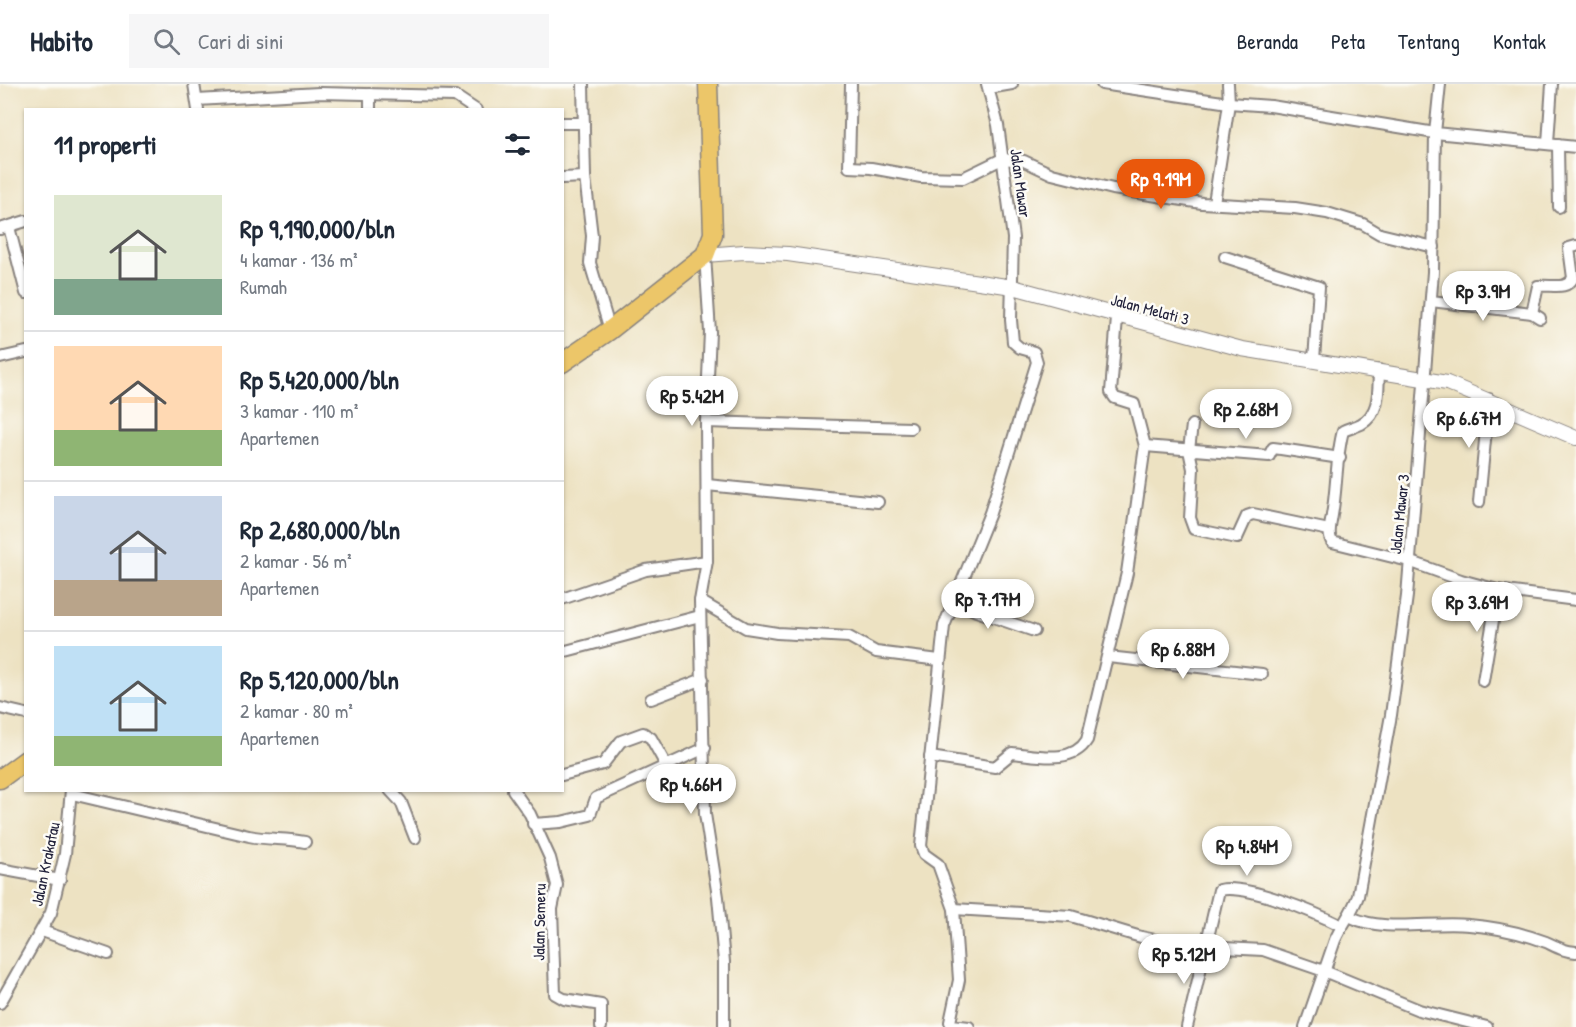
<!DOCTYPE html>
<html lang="id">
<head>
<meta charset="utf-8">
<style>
	body { margin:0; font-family:"Patrick Hand",sans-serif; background:#f6f6f7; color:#1f2937; height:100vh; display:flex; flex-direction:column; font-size:22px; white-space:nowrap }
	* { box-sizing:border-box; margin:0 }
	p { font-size:20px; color:#747a83 }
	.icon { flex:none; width:33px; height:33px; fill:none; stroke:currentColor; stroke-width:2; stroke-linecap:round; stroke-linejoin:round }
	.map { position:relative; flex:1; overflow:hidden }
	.panel { position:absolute; left:24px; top:24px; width:540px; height:684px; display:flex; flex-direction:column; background:#fff; border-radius:0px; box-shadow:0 2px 4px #0004 }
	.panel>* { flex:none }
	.price { position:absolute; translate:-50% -51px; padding:0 14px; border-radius:21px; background:#fff; color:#222; font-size:20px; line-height:39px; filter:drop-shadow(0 2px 3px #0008) }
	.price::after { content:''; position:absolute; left:50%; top:36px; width:18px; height:14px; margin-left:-9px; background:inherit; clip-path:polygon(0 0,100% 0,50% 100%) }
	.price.selected { background:#ea580c; color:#fff }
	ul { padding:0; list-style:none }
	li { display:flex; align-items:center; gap:18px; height:150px; padding:0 30px }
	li+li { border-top:2px solid #e0e1e3 }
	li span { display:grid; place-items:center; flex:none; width:168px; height:120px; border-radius:0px; color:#555 }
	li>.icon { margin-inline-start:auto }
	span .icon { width:72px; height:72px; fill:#fffc; stroke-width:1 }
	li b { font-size:26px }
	h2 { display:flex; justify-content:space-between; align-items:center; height:72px; padding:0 30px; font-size:26px }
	header { display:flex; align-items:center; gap:36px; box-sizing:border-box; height:84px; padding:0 30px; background:#fff; border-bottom:2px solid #e0e1e3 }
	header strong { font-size:28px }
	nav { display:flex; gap:33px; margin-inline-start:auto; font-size:21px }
	.search { width:420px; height:54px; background:#f6f6f7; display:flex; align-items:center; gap:15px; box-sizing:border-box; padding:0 21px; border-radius:0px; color:#747a83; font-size:22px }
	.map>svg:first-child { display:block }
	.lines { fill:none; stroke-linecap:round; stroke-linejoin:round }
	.minor-casing { stroke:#88827e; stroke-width:14 }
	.tertiary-casing { stroke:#88827e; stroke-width:16 }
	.primary-casing { stroke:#88827e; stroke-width:21 }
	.minor { stroke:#fff; stroke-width:10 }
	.tertiary { stroke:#fff; stroke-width:14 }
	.primary { stroke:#ecc669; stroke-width:18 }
	.labels { text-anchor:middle; stroke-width:5; stroke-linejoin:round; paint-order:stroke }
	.street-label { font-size:16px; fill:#22223b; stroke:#fdfcf7 }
</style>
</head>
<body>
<header>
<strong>Habito</strong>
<div class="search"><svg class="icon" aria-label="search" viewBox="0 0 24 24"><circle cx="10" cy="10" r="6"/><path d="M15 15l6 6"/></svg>Cari di sini</div>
<nav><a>Beranda</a><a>Peta</a><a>Tentang</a><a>Kontak</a></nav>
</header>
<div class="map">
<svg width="1576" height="943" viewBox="0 0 1576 943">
	<rect width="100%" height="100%" fill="#fdfcf7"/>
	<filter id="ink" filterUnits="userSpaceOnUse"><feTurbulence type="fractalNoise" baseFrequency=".0167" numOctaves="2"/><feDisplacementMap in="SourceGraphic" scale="12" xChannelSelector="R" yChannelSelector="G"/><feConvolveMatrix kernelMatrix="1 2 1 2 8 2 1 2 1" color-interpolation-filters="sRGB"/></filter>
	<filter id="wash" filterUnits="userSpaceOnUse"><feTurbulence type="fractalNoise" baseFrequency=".008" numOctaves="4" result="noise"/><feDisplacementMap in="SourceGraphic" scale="24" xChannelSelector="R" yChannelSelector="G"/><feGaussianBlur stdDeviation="1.35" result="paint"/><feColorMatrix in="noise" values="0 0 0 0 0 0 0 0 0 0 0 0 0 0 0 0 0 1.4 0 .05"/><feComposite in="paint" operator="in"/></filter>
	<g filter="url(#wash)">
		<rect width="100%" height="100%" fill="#ede2c2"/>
	</g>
	<g filter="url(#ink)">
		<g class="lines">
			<defs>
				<g id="minor">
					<polyline points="194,0 198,26"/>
					<polyline points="583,0 585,93 592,152 590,179 610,246"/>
					<polyline points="851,0 849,83 871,84 921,93 963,94 1002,75 1024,77 1052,90 1113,105 1202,119 1295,124 1327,129 1363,140 1380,150 1434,163"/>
					<polyline points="1102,0 1229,19 1271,22 1435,49 1576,63"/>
					<polyline points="989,4 1012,0"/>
					<polyline points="197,16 319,9 455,12 476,26"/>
					<polyline points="370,26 370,10"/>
					<polyline points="562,39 584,39"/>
					<polyline points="1548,59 1552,0"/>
					<polyline points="1558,61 1559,123"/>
					<polyline points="562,94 585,93"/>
					<polyline points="1214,119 1229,19 1228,0"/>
					<polyline points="9,143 26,209"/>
					<polyline points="0,145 26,137"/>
					<polyline points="705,171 710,248 706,338 707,477 700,517 705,730 718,813 724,878 724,943"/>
					<polyline points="1225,173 1319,203 1314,276"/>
					<polyline points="1431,217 1532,229 1540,234"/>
					<path d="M1532,229L1538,202C1551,200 1566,207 1573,194L1569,164L1576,162"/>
					<polyline points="0,274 26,268"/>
					<path d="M1379,286C1378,305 1381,329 1361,340C1355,343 1349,344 1343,347C1336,371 1337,405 1332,431C1331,440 1327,450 1332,458L1409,477L1461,496L1498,506L1576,516"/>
					<polyline points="706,338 911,344"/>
					<polyline points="1192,341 1189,366 1193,385 1190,434 1194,445 1237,454 1247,432 1253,430 1329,446"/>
					<polyline points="1145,362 1269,372 1273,364 1281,365 1340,374"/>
					<polyline points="707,401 878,418"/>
					<polyline points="1479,418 1489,315"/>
					<polyline points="562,515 646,486 707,477"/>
					<polyline points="953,516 976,527 1034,547"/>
					<polyline points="700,517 746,544 777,549 849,553 876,568 939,576"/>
					<polyline points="562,568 700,532"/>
					<polyline points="1108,573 1262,590"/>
					<polyline points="1483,597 1498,506"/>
					<polyline points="651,615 703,595"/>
					<polyline points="0,624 26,630"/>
					<path d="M930,673L995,683L1012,669C1036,671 1072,681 1087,656L1127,489L1145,362L1134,320L1115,314L1111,308L1117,234"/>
					<polyline points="562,691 603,680 621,657 643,649 651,654 666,681"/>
					<polyline points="390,706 401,718 415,754"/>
					<polyline points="513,706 530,730 550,774 557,801 552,825 555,910 564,915 601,921 601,943"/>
					<path d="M72,710L249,752C268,756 286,754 305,758"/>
					<polyline points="533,740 561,738 590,731 596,714 705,664"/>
					<polyline points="0,785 60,796"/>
					<polyline points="954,825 1071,832 1141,853 1185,862 1263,866 1324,887 1419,926 1487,943"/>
					<path d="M1351,833C1383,849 1433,837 1469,841C1495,843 1522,849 1546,858C1557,863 1563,867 1576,868"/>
					<polyline points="42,847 108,870"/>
					<polyline points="0,919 51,829 65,770 71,706"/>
					<polyline points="969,943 952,941 950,938 959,896 954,825 938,780 924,770 921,762 944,542 990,429 1037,278 1034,268 1020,264 1013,258 1011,236 1013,154 998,41 987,0"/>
					<path d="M1187,943L1219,806C1246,799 1316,829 1342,842"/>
					<path d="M1305,943L1335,856C1342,840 1352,829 1358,812L1391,631L1407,512L1433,188L1435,49L1440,0"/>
				</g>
				<polyline id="tertiary" points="705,171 744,168 788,170 1013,203 1242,265 1447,299 1576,354"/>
				<g id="primary">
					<polyline points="562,279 610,246 705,171 713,150 708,0"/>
					<polyline points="0,695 26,676"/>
				</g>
			</defs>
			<!-- minor casing -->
			<use href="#minor" class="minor-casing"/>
			<!-- tertiary casing -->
			<use href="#tertiary" class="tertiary-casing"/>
			<!-- primary casing -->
			<use href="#primary" class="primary-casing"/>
			<!-- minor -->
			<use href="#minor" class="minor"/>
			<!-- tertiary -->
			<use href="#tertiary" class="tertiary"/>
			<!-- primary -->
			<use href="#primary" class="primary"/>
		</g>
	</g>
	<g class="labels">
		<!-- street labels -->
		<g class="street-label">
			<text transform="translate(1021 99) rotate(82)" y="6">Jalan Mawar</text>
			<text transform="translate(1150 225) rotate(15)" y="6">Jalan Melati 3</text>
			<text transform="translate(1399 430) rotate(-84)" y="6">Jalan Mawar 3</text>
			<text transform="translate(45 780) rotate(-78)" y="6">Jalan Krakatau</text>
			<text transform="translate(539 838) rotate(-89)" y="6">Jalan Semeru</text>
		</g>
	</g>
</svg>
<b class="price selected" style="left:1161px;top:126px">Rp 9.19M</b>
<b class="price" style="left:1483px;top:238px">Rp 3.9M</b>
<b class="price" style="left:692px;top:343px">Rp 5.42M</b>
<b class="price" style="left:1246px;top:356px">Rp 2.68M</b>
<b class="price" style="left:1469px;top:365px">Rp 6.67M</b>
<b class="price" style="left:988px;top:546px">Rp 7.17M</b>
<b class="price" style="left:1477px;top:549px">Rp 3.69M</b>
<b class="price" style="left:1183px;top:596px">Rp 6.88M</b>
<b class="price" style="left:691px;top:731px">Rp 4.66M</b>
<b class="price" style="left:1247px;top:793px">Rp 4.84M</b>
<b class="price" style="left:1184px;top:901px">Rp 5.12M</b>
<section class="panel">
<h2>11 properti<svg class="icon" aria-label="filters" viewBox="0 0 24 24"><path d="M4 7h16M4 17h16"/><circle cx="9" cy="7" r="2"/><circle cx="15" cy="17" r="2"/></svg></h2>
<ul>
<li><span style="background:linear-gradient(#dfe7d0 70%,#7fa58c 0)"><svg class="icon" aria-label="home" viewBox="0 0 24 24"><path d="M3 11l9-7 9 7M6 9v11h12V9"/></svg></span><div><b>Rp 9,190,000/bln</b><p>4 kamar · 136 m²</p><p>Rumah</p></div></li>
<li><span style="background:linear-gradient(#ffd9b3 70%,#8fb573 0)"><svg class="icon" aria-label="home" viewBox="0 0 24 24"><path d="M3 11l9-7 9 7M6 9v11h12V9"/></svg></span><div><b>Rp 5,420,000/bln</b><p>3 kamar · 110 m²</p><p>Apartemen</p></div></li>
<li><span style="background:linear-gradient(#c9d6e8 70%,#b9a48a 0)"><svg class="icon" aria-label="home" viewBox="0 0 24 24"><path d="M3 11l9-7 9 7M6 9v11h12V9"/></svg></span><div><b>Rp 2,680,000/bln</b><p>2 kamar · 56 m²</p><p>Apartemen</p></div></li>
<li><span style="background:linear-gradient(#bfe0f5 75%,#8fb573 0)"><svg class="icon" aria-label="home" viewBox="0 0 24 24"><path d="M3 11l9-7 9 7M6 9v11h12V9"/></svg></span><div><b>Rp 5,120,000/bln</b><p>2 kamar · 80 m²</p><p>Apartemen</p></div></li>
</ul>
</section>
</div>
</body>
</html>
